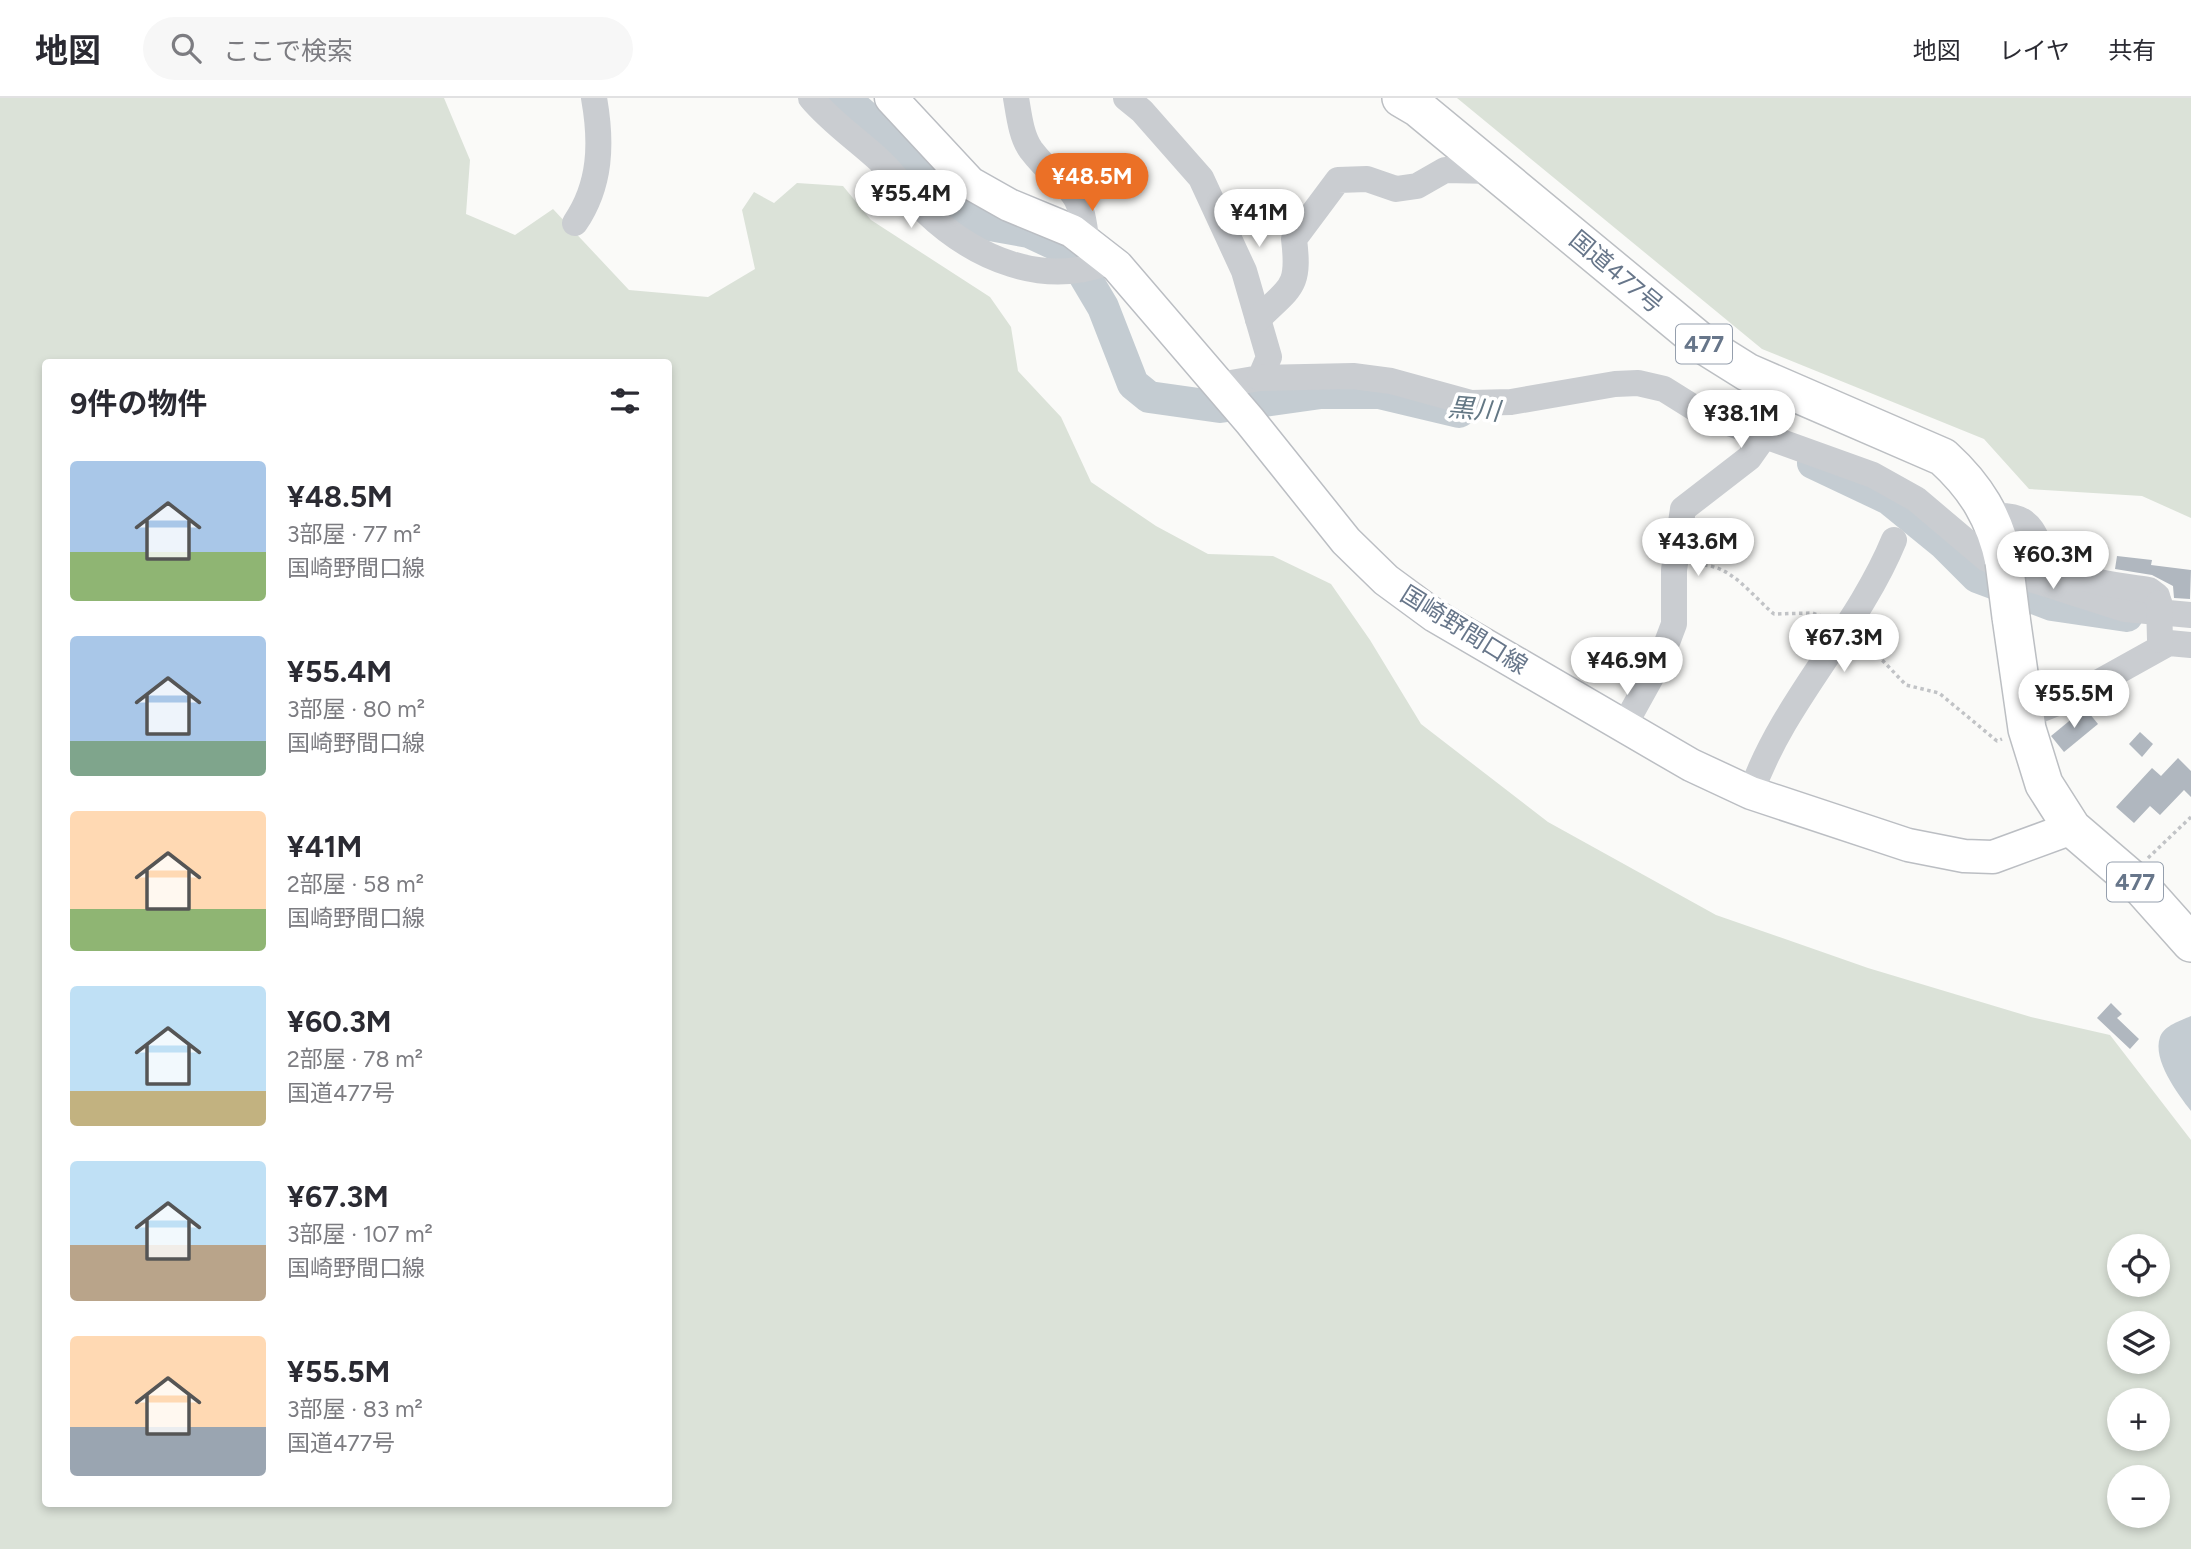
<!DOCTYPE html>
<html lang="ja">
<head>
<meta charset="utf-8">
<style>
	body { margin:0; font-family:Figtree,"Noto Sans JP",sans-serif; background:#f7f7f7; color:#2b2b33; height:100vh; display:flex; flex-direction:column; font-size:26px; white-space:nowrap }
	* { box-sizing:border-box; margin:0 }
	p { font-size:23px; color:#7c7c81 }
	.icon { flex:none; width:38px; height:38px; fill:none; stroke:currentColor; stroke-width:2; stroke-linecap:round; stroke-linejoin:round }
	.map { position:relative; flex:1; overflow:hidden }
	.details { position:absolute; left:42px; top:261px; width:630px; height:1148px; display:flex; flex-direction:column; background:#fff; border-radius:7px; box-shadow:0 4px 10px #0003 }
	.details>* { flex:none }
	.tools { position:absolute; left:2107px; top:1136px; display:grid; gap:14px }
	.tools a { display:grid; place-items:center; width:63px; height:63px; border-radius:50%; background:#fff; box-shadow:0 4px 10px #0003; font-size:35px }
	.price { position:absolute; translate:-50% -60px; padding:0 16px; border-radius:24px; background:#fff; color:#222; font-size:23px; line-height:46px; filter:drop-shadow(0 2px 4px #0008) }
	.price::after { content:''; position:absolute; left:50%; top:42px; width:21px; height:16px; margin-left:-10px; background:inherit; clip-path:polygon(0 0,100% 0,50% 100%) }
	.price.current { background:#eb7026; color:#fff }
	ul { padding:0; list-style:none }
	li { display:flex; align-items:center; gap:21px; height:175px; padding:0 28px }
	li span { display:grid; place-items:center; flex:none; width:196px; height:140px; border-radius:7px; color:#555 }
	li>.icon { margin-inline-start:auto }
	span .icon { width:84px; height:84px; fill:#fffc; stroke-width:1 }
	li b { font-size:30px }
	h2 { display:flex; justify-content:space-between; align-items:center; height:84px; padding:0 28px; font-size:30px }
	header { display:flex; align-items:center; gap:42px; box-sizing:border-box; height:98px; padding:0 35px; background:#fff; border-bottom:2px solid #e1e1e2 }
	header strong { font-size:33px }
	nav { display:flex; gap:38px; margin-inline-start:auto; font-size:24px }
	.search { width:490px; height:63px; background:#f7f7f7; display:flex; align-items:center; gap:18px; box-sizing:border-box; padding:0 24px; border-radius:38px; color:#7c7c81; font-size:26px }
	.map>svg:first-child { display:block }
	.green { fill:#dbe2d8; fill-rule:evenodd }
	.water { fill:#c4ccd2 }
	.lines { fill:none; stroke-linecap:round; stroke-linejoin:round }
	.river { stroke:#c4ccd2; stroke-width:32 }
	.building { fill:#b0b7bf }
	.major-casing { stroke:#bbbec3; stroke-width:35 }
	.highway-casing { stroke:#bcbfc3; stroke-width:40 }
	.path { stroke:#c1c3c6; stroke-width:3.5; stroke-dasharray:3.5 3.5; stroke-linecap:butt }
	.minor { stroke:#cacdd1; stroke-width:26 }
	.major { stroke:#fff; stroke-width:32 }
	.highway { stroke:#fff; stroke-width:37 }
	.highway-bridge-casing { stroke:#bcbfc3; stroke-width:40; stroke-linecap:butt }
	.minor-bridge { stroke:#cacdd1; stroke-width:26 }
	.highway-bridge { stroke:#fff; stroke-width:37 }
	.labels { text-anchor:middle; stroke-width:7; stroke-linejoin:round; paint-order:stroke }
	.shield { fill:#fff; stroke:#959fad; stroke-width:2 }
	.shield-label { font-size:23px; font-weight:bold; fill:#67768a }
	.street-label { font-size:24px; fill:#67768a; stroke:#fff }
	.water-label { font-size:26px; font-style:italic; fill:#637784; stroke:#fff }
</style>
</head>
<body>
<header>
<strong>地図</strong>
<div class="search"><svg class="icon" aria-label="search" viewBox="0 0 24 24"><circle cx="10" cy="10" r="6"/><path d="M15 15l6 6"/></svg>ここで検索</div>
<nav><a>地図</a><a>レイヤ</a><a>共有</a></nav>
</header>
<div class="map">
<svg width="2191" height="1451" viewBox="0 0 2191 1451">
	<rect width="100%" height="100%" fill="#fafaf8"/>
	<!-- green -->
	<g class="green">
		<path d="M0,0H444L470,62L466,116L515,137L553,111L629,192L708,199L755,171L742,112L754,94L774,105L797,85L843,88L871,122L990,199L1011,229L1018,273L1061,319L1091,384L1156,428L1208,456L1273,458L1331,486L1370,542L1421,626L1548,724L1716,817L1868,870L2031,919L2110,937L2191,1042V1451H0ZM46,264H668V1405H46ZM2119,1148H2158V1186H2119ZM2119,1225H2158V1264H2119ZM2119,1302H2158V1340H2119ZM2119,1379H2158V1418H2119Z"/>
		<polygon points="1457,0 2191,0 2191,420 2142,398 2029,391 1984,341 1762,251"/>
	</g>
	<!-- water -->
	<path class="water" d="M2191,918V1013C2178,996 2152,962 2160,939C2165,927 2180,923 2191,918Z"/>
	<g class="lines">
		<!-- river -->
		<g class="river">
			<polyline points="844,0 917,63 951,104 973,124 1029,134 1061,149 1084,177 1103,209 1133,286 1149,299 1220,309 1321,295 1379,295 1459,314"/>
			<polyline points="1813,365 1889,401 1943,445 1977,479 2052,507 2127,518"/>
		</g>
	</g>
	<!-- building -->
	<g class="building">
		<polygon points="2117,458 2152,462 2151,467 2191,472 2190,501 2174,500 2173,488 2152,477 2115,471"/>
		<polygon points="2085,610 2098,626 2064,654 2051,638"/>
		<polygon points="2140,634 2153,646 2142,659 2129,646"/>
		<polygon points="2178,660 2191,673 2191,699 2184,692 2160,717 2150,708 2134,725 2116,709 2152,670 2161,678"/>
		<polygon points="2111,905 2122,916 2117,920 2139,941 2130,951 2097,920"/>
	</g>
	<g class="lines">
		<defs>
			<polyline id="major" points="891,0 970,85 1009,107 1072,133 1117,168 1250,323 1346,443 1386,482 1435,518 1691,667 1751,695 1908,747 1964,758 1993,759 2072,730"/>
			<g id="highway">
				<path d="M1401,0L1418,10L1707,249L1747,274L1943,359C1976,389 1995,420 2004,464"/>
				<polyline points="2011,519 2027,631 2044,686 2072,730 2142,790 2191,845"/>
			</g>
		</defs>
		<!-- major casing -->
		<use href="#major" class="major-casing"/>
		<!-- highway casing -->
		<use href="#highway" class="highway-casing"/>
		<!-- path -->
		<g class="path">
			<path d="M1697,467C1730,465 1750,496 1774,516L1812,515L1828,520"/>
			<polyline points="1863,542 1906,587 1939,595 1997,643 2002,641"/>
			<polyline points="2148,760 2191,719"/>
		</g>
		<!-- minor -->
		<g class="minor">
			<path d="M811,0C831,24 855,40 878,61C896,77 908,97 925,113C975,161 1044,190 1111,163"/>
			<path d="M1016,0C1019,17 1021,38 1031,52C1062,93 1081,82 1086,142"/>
			<polyline points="1126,0 1142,13 1201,80 1244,173 1269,259 1260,280 1219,287"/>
			<path d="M575,125C601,87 602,45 594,0"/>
			<path d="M1258,221C1291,188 1300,190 1294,141L1338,82L1367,81L1396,91L1417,88L1445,72L1494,73"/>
			<polyline points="1260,280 1353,278 1391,283 1471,305 1511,304 1615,286 1638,285 1664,291 1704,316 1873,377 1916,401 1987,461 2034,482 2125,511 2191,517"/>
			<path d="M1990,418C2047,414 2025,450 2063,471C2087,485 2123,488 2149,492L2157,498L2159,505"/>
			<polyline points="2027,617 2072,599 2169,545 2191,547"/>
			<polyline points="1624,628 1660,563 1674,526 1674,472 1683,411 1749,360 1766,336"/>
			<path d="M1751,695C1783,603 1857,532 1894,442"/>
		</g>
		<!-- major -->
		<use href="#major" class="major"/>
		<!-- highway -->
		<use href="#highway" class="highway"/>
		<defs>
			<polyline id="highway-bridge" points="2004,464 2011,519"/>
		</defs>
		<!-- highway-bridge casing -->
		<use href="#highway-bridge" class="highway-bridge-casing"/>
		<!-- minor-bridge -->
		<polyline class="minor-bridge" points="2159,505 2160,542"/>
		<!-- highway-bridge -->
		<use href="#highway-bridge" class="highway-bridge"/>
	</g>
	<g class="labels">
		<!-- shield labels -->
		<g class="shield">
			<rect x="1676" y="226.5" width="56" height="39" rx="5"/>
			<rect x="2107" y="764.5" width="56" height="39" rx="5"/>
		</g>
		<g class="shield-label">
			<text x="1704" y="254">477</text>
			<text x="2135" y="792">477</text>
		</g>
		<!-- street labels -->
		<g class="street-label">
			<text transform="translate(1616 174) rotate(40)" y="8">国道477号</text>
			<text transform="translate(1464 532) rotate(32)" y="8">国崎野間口線</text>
		</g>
		<!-- water labels -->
		<g class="water-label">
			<text transform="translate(1474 311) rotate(5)" y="9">黒川</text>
		</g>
	</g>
</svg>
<div class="tools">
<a><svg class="icon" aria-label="locate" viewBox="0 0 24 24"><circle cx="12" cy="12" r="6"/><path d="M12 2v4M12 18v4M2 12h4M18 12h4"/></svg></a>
<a><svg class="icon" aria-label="layers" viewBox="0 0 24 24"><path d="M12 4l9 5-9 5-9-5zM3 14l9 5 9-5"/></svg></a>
<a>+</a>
<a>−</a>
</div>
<b class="price current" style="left:1092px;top:115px">¥48.5M</b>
<b class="price" style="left:911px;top:132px">¥55.4M</b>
<b class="price" style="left:1259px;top:151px">¥41M</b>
<b class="price" style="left:1741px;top:352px">¥38.1M</b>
<b class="price" style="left:1698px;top:480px">¥43.6M</b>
<b class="price" style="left:2053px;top:493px">¥60.3M</b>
<b class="price" style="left:1844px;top:576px">¥67.3M</b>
<b class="price" style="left:1627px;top:599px">¥46.9M</b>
<b class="price" style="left:2074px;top:632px">¥55.5M</b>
<section class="details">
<h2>9件の物件<svg class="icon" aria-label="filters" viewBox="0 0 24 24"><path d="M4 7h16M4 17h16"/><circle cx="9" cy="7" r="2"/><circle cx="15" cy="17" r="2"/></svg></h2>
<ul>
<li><span style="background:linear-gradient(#a9c7e8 65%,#8fb573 0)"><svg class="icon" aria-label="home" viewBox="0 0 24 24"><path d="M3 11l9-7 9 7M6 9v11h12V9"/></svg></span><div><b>¥48.5M</b><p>3部屋 · 77 m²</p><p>国崎野間口線</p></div></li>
<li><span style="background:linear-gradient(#a9c7e8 75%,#7fa58c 0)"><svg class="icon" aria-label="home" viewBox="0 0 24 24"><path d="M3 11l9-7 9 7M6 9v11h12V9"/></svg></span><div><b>¥55.4M</b><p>3部屋 · 80 m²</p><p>国崎野間口線</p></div></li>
<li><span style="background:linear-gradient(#ffd9b3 70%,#8fb573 0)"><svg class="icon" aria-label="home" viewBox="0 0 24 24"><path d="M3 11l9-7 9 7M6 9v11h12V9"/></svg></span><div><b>¥41M</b><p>2部屋 · 58 m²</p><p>国崎野間口線</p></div></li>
<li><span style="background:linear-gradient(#bfe0f5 75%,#c2b280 0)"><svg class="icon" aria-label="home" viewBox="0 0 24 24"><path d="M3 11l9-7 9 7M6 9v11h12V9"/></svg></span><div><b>¥60.3M</b><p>2部屋 · 78 m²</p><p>国道477号</p></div></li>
<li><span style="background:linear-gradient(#bfe0f5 60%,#b9a48a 0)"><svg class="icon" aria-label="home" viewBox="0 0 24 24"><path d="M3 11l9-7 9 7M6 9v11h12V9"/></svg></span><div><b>¥67.3M</b><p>3部屋 · 107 m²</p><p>国崎野間口線</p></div></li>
<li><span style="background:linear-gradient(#ffd9b3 65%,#9aa5b1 0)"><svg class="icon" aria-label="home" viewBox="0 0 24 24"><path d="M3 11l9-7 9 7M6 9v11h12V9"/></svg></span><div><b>¥55.5M</b><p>3部屋 · 83 m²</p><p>国道477号</p></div></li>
</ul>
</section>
</div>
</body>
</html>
